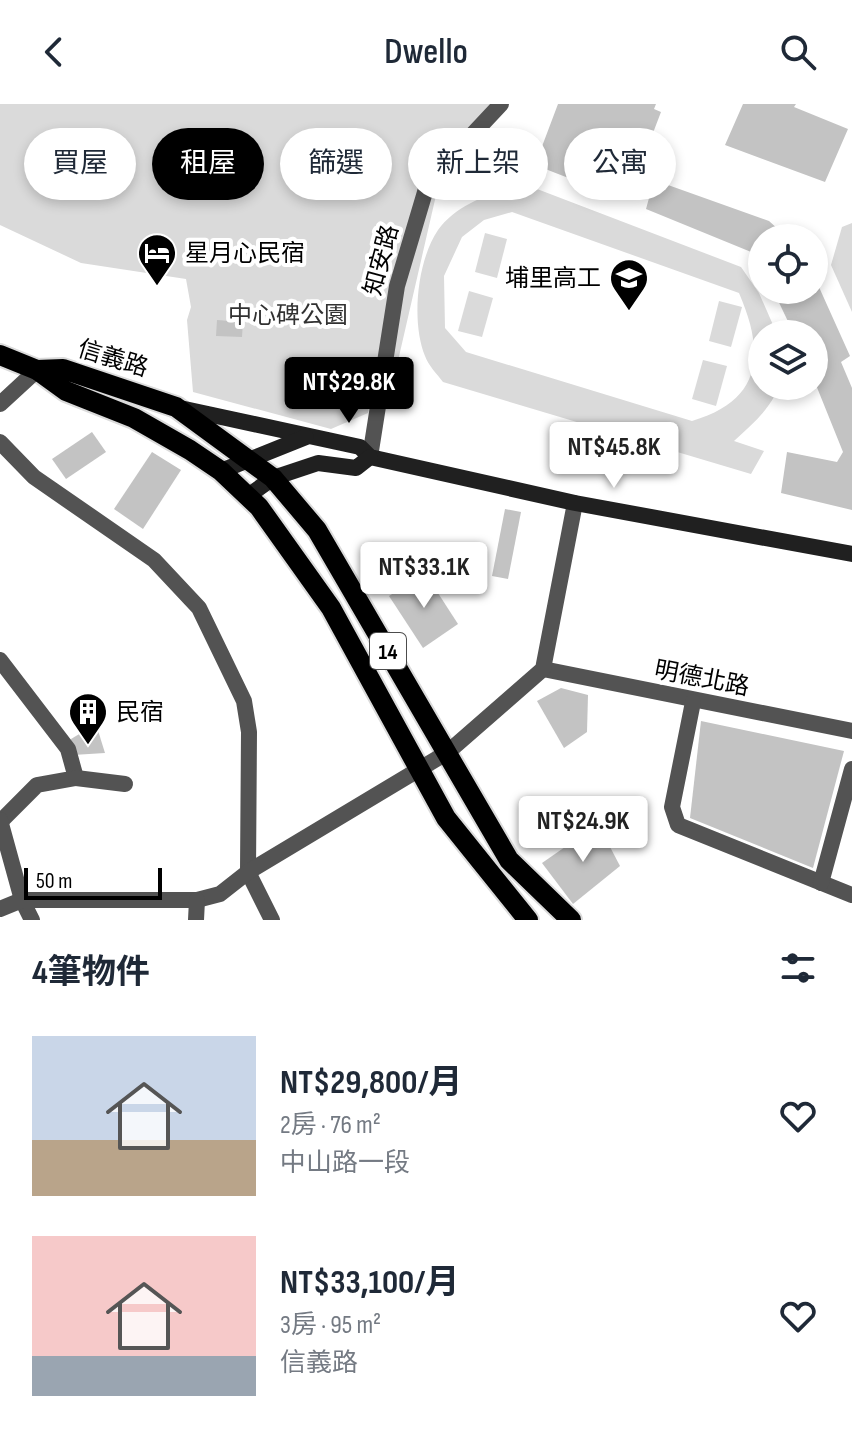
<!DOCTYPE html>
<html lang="zh-TW">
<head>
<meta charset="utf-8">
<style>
	body { margin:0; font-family:"Sofia Sans Condensed","Noto Sans TC",sans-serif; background:#f2f2f3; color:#1f2937; height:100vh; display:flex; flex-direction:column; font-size:30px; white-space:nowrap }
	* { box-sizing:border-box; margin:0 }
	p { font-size:26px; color:#747a83 }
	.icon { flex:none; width:44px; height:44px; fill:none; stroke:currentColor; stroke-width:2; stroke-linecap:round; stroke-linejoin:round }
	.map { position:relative; height:816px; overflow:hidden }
	.drawer { display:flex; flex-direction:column; background:#fff; flex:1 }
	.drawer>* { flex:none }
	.top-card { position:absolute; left:24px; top:24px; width:804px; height:72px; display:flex; gap:16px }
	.fabs { position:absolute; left:748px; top:120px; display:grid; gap:16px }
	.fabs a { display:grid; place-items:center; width:80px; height:80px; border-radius:50%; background:#fff; box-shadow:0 4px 12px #0003; font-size:40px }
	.scale { position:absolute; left:24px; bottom:20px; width:138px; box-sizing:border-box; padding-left:8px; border:4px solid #000; border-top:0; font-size:22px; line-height:28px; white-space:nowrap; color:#000; -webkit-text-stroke:6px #fff; paint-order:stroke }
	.price { position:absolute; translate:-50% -68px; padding:0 18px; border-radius:8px; background:#fff; color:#222; font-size:26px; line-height:52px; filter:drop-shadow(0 2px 4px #0008) }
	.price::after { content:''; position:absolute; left:50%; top:48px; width:24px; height:18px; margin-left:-12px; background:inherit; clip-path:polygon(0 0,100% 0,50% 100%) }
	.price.active { background:#000; color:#fff }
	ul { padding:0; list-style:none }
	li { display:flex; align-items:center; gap:24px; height:200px; padding:0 32px }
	li span { display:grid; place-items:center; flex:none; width:224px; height:160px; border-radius:0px; color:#555 }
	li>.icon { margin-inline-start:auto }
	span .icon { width:96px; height:96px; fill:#fffc; stroke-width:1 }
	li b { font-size:34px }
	h2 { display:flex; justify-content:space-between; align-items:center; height:96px; padding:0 32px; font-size:34px }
	.tag { padding:0 28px; border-radius:36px; background:#fff; box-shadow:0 4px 12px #0003; font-size:28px; line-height:72px }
	.tag.active { background:#000; color:#fff }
	header { display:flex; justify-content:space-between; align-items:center; height:104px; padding:0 32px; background:#fff; font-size:36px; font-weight:600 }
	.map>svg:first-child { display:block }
	.green { fill:#dadada; fill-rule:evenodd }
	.building { fill:#c3c3c3 }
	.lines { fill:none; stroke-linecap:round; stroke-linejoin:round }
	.primary-casing { stroke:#dbdbdb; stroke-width:24 }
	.street { stroke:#535353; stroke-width:16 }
	.secondary { stroke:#202020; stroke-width:16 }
	.primary { stroke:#000; stroke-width:20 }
	.labels { text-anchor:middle; stroke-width:8; stroke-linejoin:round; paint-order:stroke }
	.shield { fill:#fff; stroke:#4c4c4c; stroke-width:2 }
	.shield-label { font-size:22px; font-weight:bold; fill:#000 }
	.poi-label { font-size:24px; fill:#000; stroke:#fff; text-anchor:start }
	.street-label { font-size:24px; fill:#000; stroke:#fff }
	.park-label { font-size:24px; fill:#313131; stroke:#fff }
</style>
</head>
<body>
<header><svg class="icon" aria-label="back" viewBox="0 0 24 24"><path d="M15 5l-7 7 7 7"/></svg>Dwello<svg class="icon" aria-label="search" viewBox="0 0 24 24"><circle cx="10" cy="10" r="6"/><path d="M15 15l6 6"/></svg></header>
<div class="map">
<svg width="852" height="816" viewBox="0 0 852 816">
	<rect width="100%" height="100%" fill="#fff"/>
	<!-- green -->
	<g class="green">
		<polygon points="0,0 505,0 437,87 392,283 373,278 368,309 331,325 193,288 187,216 191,203 186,175 81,159 0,121"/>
		<path d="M524,80L741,163L759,189L777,230H762V282H779C770,306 752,320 734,337L764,347L751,370L443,278C437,270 428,261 425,252C411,218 417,157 438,126C457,99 494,88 524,80ZM512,108L739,189C765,249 763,296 692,317L466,248L445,224L444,172L462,133L484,116Z"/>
		<polygon points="852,119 852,208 831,161 842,123"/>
		<polygon points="485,129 507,135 497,174 475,168"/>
		<polygon points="469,187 493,194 482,233 458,227"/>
		<polygon points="719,197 742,203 731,243 709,237"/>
		<polygon points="703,256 727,262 716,302 692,295"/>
	</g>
	<!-- building -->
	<g class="building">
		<polygon points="558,0 656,0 654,5 661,8 643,55 635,53 620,94 535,61"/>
		<polygon points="743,0 796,0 794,3 848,25 825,78 725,41"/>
		<polygon points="654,76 769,117 788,134 762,134 762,163 756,150 646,105"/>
		<polygon points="814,172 850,252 841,258 852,284 852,406 781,389 787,348 837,358 843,348 814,276 814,230 794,230 773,186 814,186"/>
		<polygon points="217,216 243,218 242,233 216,232"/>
		<polygon points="92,328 106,348 66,375 52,355"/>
		<polygon points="152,348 181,366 143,425 114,405"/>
		<polygon points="505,405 521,408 508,475 492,472"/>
		<polygon points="425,469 458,520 423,544 389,492"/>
		<polygon points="561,584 588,591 587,628 564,644 537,597"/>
		<polygon points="701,617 844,647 813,764 690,714"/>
		<polygon points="96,620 105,649 73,651 71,635"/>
		<polygon points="598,720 620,762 573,800 542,759"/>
	</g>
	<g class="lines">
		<defs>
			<g id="primary">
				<polyline points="0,251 37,266 66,287 134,314 190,346 221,367 259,403 331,504 446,714 528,816"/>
				<polyline points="37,266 63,265 176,303 273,374 317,426 509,756 571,816"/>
			</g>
		</defs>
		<!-- primary casing -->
		<use href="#primary" class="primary-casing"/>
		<!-- street -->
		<g class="street">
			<polyline points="0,300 37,266"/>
			<polyline points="0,338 34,373 154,456 199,504 244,597 249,628 248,768 272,816"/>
			<polyline points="370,353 397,182 428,78 501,0"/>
			<polyline points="0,556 68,645 76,674 37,681 1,717"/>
			<polyline points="543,565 852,627"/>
			<polyline points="693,598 672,703 678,721 852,791"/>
			<polyline points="76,674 125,680"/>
			<polyline points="0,716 22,796 32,816"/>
			<polyline points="821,779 852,665"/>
			<polyline points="0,805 22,796 197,796 220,790 248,768 448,648 543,565 575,399"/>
			<polyline points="196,816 197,796"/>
		</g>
		<!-- secondary -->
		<g class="secondary">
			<polyline points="180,304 360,343 370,353 575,399 852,450"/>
			<polyline points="221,367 306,333"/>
			<polyline points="248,392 273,374 318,359 356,364 370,353"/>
		</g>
		<!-- primary -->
		<use href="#primary" class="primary"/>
	</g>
	<!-- icons -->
	<defs>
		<symbol id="hotel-pin" viewBox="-11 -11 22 30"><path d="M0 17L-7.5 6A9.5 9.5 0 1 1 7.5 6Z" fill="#000" stroke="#fff"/><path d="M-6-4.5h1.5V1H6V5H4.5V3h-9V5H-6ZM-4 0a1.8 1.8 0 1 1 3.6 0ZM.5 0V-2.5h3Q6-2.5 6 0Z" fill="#fff"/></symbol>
		<symbol id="school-pin" viewBox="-11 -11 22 30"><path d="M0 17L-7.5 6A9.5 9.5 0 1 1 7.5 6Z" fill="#000" stroke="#fff"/><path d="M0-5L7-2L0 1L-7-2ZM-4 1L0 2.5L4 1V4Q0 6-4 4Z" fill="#fff"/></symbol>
		<symbol id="building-pin" viewBox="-11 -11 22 30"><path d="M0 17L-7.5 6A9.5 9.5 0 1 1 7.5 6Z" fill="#000" stroke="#fff"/><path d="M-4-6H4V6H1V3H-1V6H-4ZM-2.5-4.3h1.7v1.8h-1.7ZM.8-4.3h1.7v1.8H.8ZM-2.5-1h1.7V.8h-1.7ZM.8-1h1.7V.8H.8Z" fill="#fff"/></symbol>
	</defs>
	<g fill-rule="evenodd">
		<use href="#hotel-pin" x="135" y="127" width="44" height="60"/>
		<use href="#school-pin" x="607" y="152" width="44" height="60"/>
		<use href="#building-pin" x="66" y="586" width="44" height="60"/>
	</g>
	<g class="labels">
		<!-- shield labels -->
		<rect class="shield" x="370" y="529" width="36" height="36" rx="6"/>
		<g class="shield-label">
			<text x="388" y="555">14</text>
		</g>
		<!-- poi labels -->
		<g class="poi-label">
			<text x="185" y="157">星月心民宿</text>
			<text x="601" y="182" text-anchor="end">埔里高工</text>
			<text x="116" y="616">民宿</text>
		</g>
		<!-- street labels -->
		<g class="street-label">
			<text transform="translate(381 156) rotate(-75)" y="8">知安路</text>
			<text transform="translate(113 254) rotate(17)" y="8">信義路</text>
			<text transform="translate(702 574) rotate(11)" y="8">明德北路</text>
		</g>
		<!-- park labels -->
		<g class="park-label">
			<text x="288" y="219">中心碑公園</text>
		</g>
	</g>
</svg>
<div class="fabs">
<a><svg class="icon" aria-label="locate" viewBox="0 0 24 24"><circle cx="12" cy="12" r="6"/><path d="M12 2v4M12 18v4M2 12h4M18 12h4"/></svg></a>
<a><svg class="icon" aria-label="layers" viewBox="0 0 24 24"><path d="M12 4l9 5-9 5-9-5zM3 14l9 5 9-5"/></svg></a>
</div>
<div class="scale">50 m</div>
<b class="price active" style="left:349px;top:321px">NT$29.8K</b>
<b class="price" style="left:614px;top:386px">NT$45.8K</b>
<b class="price" style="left:424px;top:506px">NT$33.1K</b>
<b class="price" style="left:583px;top:760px">NT$24.9K</b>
<div class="top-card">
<a class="tag">買屋</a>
<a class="tag active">租屋</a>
<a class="tag">篩選</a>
<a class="tag">新上架</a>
<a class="tag">公寓</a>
</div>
</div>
<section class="drawer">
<h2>4筆物件<svg class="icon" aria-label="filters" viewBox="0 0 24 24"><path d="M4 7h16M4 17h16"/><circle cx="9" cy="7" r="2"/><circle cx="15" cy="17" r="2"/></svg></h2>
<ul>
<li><span style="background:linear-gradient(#c9d6e8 65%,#b9a48a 0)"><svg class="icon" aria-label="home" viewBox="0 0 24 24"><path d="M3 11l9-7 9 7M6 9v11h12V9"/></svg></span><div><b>NT$29,800/月</b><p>2房 · 76 m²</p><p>中山路一段</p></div><svg class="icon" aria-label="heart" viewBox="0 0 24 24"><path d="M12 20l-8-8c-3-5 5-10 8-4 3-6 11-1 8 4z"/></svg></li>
<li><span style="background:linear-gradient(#f6c9c9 75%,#9aa5b1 0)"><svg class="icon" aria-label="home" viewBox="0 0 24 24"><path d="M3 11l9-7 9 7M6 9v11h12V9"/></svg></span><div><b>NT$33,100/月</b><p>3房 · 95 m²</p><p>信義路</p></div><svg class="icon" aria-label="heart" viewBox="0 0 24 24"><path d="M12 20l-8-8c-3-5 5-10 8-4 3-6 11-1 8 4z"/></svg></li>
</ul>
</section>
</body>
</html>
